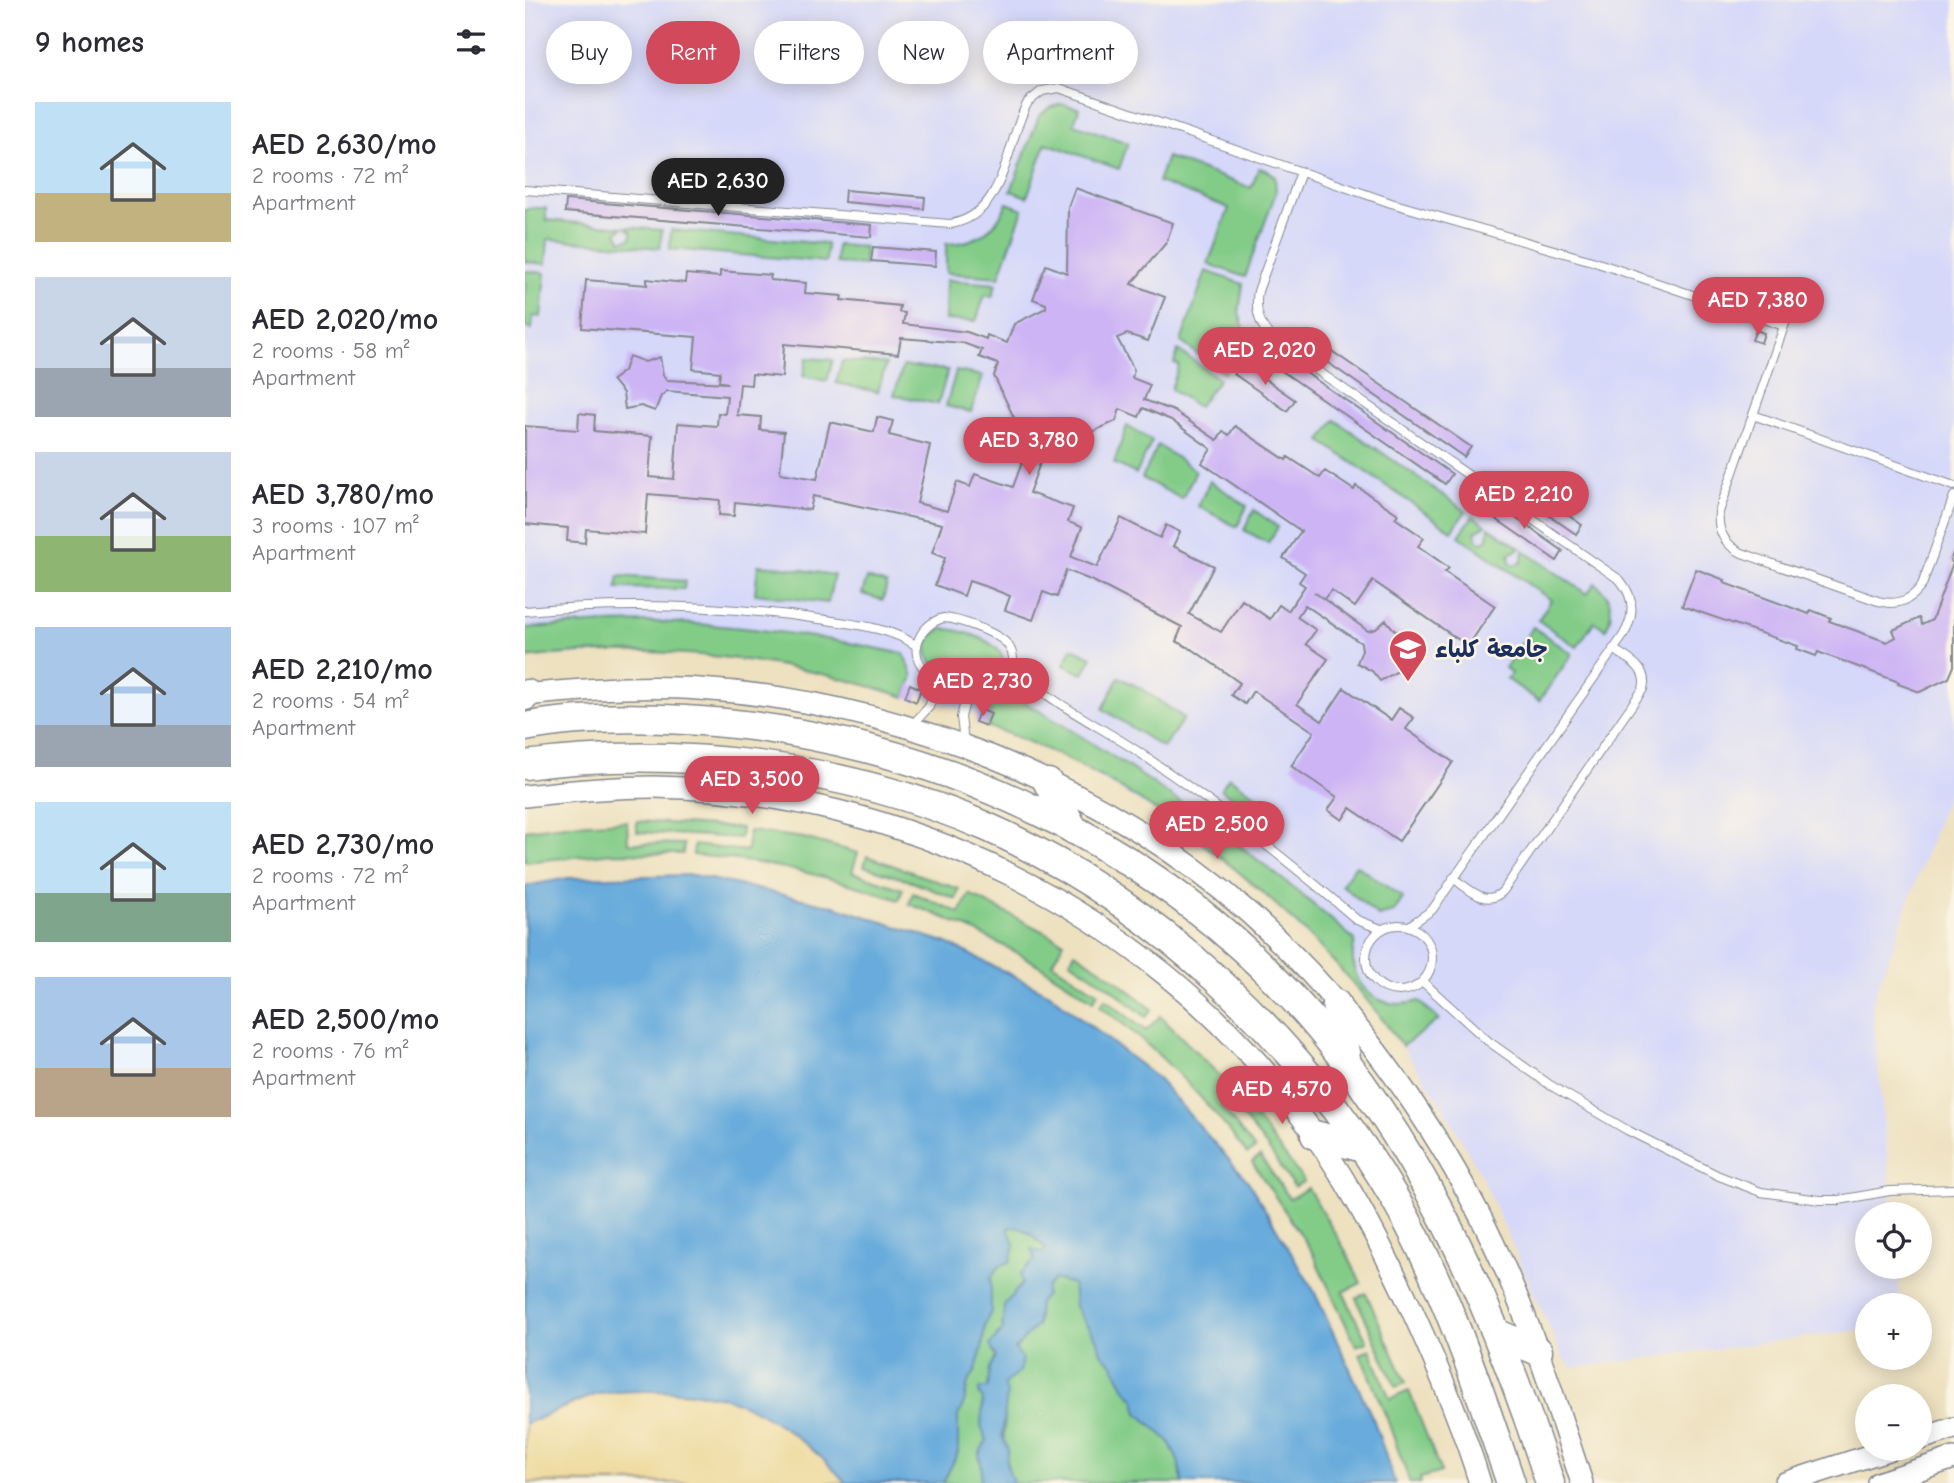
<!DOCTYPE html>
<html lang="en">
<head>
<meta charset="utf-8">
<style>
	body { margin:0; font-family:"Comic Neue","Playpen Sans Arabic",sans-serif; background:#f7f7f7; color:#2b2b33; height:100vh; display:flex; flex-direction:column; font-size:26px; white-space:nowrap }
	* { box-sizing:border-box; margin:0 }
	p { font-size:23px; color:#7c7c81 }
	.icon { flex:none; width:38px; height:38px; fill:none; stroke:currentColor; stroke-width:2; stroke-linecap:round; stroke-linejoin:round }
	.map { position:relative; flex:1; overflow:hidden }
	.sheet { display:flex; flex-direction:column; background:#fff; width:525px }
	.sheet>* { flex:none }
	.guide { position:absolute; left:21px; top:21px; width:665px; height:63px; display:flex; gap:14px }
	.fabs { position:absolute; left:1330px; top:1202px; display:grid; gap:14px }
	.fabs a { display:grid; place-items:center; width:77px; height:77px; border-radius:50%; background:#fff; box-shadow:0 4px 18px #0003; font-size:35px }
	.price { position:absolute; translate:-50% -60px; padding:0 16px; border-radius:24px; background:#d1495b; color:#fff; font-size:23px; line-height:46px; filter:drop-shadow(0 2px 4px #0008) }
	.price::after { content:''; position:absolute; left:50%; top:42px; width:21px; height:16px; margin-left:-10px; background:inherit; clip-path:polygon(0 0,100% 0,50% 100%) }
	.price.on { background:#222; color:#fff }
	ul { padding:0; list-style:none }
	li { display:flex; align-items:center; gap:21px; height:175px; padding:0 35px }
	li span { display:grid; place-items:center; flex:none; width:196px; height:140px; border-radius:0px; color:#555 }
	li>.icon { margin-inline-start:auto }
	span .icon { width:84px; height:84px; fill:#fffc; stroke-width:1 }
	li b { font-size:30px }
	h2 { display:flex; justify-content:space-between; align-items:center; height:84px; padding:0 35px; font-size:30px }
	.pill { padding:0 24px; border-radius:32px; background:#fff; box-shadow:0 4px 18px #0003; font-size:24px; line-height:63px }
	.pill.on { background:#d1495b; color:#fff }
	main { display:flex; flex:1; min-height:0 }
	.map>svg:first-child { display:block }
	.built { fill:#d5d8f9 }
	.green { fill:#83cc88; stroke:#4f7e73; stroke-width:2 }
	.sand { fill:#eeda9e; stroke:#84847e; stroke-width:2 }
	.water { fill:#67abdc; stroke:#416d9d; stroke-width:2 }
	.building { fill:#cdb5f5; fill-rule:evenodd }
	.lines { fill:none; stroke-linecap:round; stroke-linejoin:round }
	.lane-casing { stroke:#84888f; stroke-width:10 }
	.secondary-casing { stroke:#84888f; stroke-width:24 }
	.highway-casing { stroke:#84888f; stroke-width:31 }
	.lane { stroke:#fff; stroke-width:8 }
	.secondary { stroke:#fff; stroke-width:21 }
	.highway { stroke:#fff; stroke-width:28 }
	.labels { text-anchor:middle; stroke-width:5; stroke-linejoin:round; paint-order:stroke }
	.poi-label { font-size:23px; font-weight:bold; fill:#1b2f5e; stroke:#fcf5e5; text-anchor:start }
</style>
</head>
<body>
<main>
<section class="sheet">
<h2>9 homes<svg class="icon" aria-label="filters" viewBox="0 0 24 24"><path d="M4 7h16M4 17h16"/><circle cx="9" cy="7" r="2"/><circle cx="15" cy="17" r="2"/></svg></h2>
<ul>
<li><span style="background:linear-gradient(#bfe0f5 65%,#c2b280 0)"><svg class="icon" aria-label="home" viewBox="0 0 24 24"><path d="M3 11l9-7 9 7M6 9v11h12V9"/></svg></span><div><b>AED 2,630/mo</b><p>2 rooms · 72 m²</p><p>Apartment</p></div></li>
<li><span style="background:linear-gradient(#c9d6e8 65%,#9aa5b1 0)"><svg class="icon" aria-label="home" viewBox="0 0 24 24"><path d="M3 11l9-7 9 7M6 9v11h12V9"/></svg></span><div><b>AED 2,020/mo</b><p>2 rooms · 58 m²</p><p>Apartment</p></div></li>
<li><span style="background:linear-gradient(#c9d6e8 60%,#8fb573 0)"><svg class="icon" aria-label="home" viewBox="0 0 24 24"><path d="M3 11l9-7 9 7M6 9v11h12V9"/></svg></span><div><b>AED 3,780/mo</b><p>3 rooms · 107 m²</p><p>Apartment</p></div></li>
<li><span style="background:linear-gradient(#a9c7e8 70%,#9aa5b1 0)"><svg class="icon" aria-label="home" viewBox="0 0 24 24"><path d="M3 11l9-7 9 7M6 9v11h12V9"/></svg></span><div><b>AED 2,210/mo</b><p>2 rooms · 54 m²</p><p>Apartment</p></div></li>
<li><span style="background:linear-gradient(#bfe0f5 65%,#7fa58c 0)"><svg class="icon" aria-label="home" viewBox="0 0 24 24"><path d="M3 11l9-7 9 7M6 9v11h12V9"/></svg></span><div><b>AED 2,730/mo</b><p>2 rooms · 72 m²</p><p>Apartment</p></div></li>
<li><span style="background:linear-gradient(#a9c7e8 65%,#b9a48a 0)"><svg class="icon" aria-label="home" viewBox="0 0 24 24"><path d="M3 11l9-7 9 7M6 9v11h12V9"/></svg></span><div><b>AED 2,500/mo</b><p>2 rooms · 76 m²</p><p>Apartment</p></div></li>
</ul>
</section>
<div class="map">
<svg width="1429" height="1483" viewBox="0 0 1429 1483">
	<rect width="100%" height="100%" fill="#fcf5e5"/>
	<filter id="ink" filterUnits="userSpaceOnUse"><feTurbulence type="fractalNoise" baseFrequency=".0143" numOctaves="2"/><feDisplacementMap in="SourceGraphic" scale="14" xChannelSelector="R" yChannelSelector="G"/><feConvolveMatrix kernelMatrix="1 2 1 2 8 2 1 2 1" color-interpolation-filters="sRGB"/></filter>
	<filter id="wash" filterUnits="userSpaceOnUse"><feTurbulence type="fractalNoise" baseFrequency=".00686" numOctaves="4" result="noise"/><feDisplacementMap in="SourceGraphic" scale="28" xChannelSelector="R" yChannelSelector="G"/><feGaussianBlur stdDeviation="1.57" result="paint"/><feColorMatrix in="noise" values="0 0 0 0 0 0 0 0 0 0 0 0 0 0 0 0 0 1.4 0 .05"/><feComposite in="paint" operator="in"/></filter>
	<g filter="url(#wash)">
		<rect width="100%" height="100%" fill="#ede1c0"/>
		<!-- built -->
		<polygon class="built" points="0,0 1429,0 1429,775 1347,1004 1368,1214 1342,1214 1342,1267 1373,1267 1376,1305 1342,1306 1342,1329 1048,1368 1039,1361 957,1177 916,1104 869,1034 815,969 750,904 712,871 631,812 546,761 501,739 450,722 452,715 394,695 396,689 385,685 380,697 333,682 287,671 193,657 146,653 99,652 0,658"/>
		<!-- green -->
		<g class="green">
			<polygon points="536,104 554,108 549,124 603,143 594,169 521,143 502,197 486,191 514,116 524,108"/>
			<polygon points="642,157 726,188 734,168 743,171 750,177 751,192 720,277 683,264 704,208 633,182"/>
			<path d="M482,203L498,209L474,277L421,273V244C450,244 471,230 482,203Z"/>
			<polygon points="8,208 21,208 21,220 99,227 92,232 97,241 106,238 107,232 101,227 137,230 135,248 23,239 21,264 0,262 0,210"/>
			<polygon points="146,230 302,244 301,262 145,249"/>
			<polygon points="312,245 340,247 339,265 311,263"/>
			<polygon points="0,271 20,273 16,317 8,316 7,329 0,328"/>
			<polygon points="681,271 718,284 714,313 723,340 699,373 656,342"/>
			<polygon points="421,280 471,284 467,297 460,295 451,321 420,320"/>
			<polygon points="653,350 694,379 673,407 646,389 654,365 649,363"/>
			<polygon points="282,358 308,360 302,381 278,376"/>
			<polygon points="317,361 361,364 353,392 311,383"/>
			<polygon points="378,366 423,370 413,404 369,395"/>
			<polygon points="431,371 458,376 446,412 421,406"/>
			<polygon points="810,420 941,511 927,531 796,441"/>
			<polygon points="602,426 627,441 611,474 589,463"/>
			<polygon points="633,445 671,471 657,499 617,478"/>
			<polygon points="685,481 722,506 712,527 673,506"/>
			<polygon points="729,510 753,527 743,543 719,530"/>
			<path d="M948,516L961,525L950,532L953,541L958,542L963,539L964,527L995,548L984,554L985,562L989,565L997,562L998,550L1062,594L1070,583C1086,595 1090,611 1081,629L1069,622L1052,647L1013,620L1026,600L934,536Z"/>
			<polygon points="233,565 259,567 309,575 303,603 230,594"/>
			<polygon points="94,576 160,581 159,589 92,588"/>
			<polygon points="342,578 362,584 358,600 337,594"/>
			<path d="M131,622C215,625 297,636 379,654L388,676L380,697C258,657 127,642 0,658V628L81,623Z"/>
			<polygon points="1008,627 1047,654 1014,701 982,679 986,673 980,668"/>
			<path d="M417,629C435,628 485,643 478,668C476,675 471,680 464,682C454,684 415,671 408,663C396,651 403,635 417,629Z"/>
			<polygon points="547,648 567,657 558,674 539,665"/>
			<polygon points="594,677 617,689 659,718 638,748 578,709"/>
			<path d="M487,695C611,766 724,847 830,940C819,983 852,1014 894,1001L914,1020L877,1046C783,912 617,777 461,726L466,714L460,711L462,706L476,702Z"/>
			<polygon points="704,777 759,815 749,829 696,789"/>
			<polygon points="102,821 103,843 159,844 158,854 88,853 0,862 0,830 48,824"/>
			<polygon points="112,821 216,828 215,838 112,832"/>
			<path d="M224,831L279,838L333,853L327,872L378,889L374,900C306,876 240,861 168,855L169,845L222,851Z"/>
			<polygon points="342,856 434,889 431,899 385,881 339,866"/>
			<polygon points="831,865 878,898 869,912 853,916 817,885"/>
			<path d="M388,893L435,913L444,894L539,942L527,963L573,993L568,1001C510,959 451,928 384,904Z"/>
			<polygon points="550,952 590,979 627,1009 621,1017 584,987 545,961"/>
			<path d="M580,999L621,1031L635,1016L711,1092L696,1106L730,1149L722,1154C680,1097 632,1049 575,1006Z"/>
			<polygon points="716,1098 779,1181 769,1187 740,1144 708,1105"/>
			<polygon points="735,1156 765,1199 783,1188 820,1250 836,1283 818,1292 842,1342 831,1346 786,1250 727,1162"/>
			<path d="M489,1226L505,1232L522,1249L518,1253L508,1250L510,1259L504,1265L497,1284L479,1305C480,1314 476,1320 478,1330L471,1336V1357L465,1368L463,1388H455L454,1394L458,1399L456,1426L462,1440L454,1454L457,1468L455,1483H418L433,1452V1416L439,1402L443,1382L450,1372L457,1349L460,1325L466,1311V1278L490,1246L482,1227Z"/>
			<path d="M528,1279L548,1283L550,1306L573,1341L576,1353L588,1365L601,1390L610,1400L613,1413L644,1441L653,1461L658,1483H488C472,1445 483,1420 479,1384L495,1371L489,1349L512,1325L514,1303L521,1295V1288Z"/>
			<polygon points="841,1293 881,1383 871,1387 831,1298"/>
			<polygon points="845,1349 865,1399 884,1391 916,1472 895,1478 896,1483 885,1483 861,1416 835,1354"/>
		</g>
		<!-- sand -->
		<path class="sand" d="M111,1390C137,1392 178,1391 203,1398C244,1411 294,1451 321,1483H0V1424L72,1394Z"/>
		<!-- water -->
		<path class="water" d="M168,875L309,906L422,943L525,994L632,1078L723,1181L789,1291L849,1421L870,1483H658L653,1461L644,1441L613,1413L610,1400L601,1390L588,1365L576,1353L573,1341L556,1317L550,1306L548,1284L529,1279L521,1288V1295L514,1303L512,1325L490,1349L497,1358L495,1371L479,1384L482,1394L477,1436L483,1449L481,1462L488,1483H455L457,1468L454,1454L462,1440L456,1426L458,1399L454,1394L455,1388H463L465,1368L471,1357L465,1345L478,1330C476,1320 480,1314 479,1305L497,1284L495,1274L510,1259L507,1249L518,1253L521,1249C511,1239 499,1223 483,1228L490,1246L485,1262L474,1266L466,1278V1311L460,1325L457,1349L450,1372L443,1382L439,1402L433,1416V1452L418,1483H321C293,1450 245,1413 204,1399C178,1390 103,1389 75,1394C53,1398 22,1416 0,1424V886L43,878Z"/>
		<g id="blocks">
			<!-- building -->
			<g class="building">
				<path d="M550,188L648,223L641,243L606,284L640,297L623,341L602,334L592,338L609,370L607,378L625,385L619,400L649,411L692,440L698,431L704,435L710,426L761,460L763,457L795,478L800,471L829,490L831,486L873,514L870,518L899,538L893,546L924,568L920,572L970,606L943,646L848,581L830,607L806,590L799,599L789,592L843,631L851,629L861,620L870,631L886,638L881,654L884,669L871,672L855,681L847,671L832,663L837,650L836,643L780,605L772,617L791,630L781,644L803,659L772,704L797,721L819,688L866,720L874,708L889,718L881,729L928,762L874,841L825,808L817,820L803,810L812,797L766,766L789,732L728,691L720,704L706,695L715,683L670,651L651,641L657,627L570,582L541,570L532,597L518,592L508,620L480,610L485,596L465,588L444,581L439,596L410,585L420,558L407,553L417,524L288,496L285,510L210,502L209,516L194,515L195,500L123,494L120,534L61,529L60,543L42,541L43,528L0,524V426L53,430L54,413L70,415L69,431L127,436L124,477L149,479L153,423L192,426L193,413L200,414L202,396L142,391L136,396L130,411L116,406L100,409L98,393L87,380L99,371L104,356L120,362L135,357L138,375L142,380L203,383L194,382L195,372L168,369L171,337L57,328L61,280L122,285V279L160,283L161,274L195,277V271L246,275L245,280L281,283L280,293L317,296L316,300L375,306L374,312L380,313L378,324L442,332L461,339L462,335L482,343L489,324L521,308V304L508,299L521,265L542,273L543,207ZM376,338L438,343L457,350L454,357L473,364L469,376L492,424L505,429L499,448L502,449L488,487L450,474L445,487L432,482L422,511L392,503L405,445L364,435L368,421L352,417L349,432L305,422L292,479L255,473L259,432L235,430L236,417L212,415L215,384L226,385L227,374L257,377L259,344L373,354ZM618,408L646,420L686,449L677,463L776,531L758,558L780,573L774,582L780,586L763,611L754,605L745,619L717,600L696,632L664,614L689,566L648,546L655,532L641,525L635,538L596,518L572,567L546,557L557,527L543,522L548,508L504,493L518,455L520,456L527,437L543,443L591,421L595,409L614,417Z"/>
				<polygon points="320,190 400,197 399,209 319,202"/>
				<polygon points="41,200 347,225 346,237 40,212"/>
				<polygon points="348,247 411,252 410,266 346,261"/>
				<polygon points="1231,330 1239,333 1236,343 1227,340"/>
				<polygon points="782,334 946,447 939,457 776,344"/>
				<polygon points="764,361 927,474 920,484 757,371"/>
				<polygon points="717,363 770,400 762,411 709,374"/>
				<polygon points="986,475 1057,525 1051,534 980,485"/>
				<polygon points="968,502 1038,551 1032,561 961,512"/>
				<polygon points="1429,550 1429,666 1424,678 1395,692 1373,684 1374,682 1293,652 1291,656 1272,649 1273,646 1157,606 1171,569 1200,580 1199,583 1284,614 1286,610 1306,618 1304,621 1362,642 1371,637 1368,630 1394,618 1397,625 1407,620 1428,563 1425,561"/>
				<polygon points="385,684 396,689 391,702 380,697"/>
				<polygon points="455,709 466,714 461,726 450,722"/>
			</g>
		</g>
	</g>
	<g filter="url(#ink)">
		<use href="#blocks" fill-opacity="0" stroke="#84888f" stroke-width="2"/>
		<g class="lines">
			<defs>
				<g id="lane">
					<path d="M776,172L733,291C729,312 735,328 751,342L1095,580C1110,598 1110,616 1098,636L907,910L884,926"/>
					<path d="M0,190L425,224C482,215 480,143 503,102L517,91L534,88L866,203L1067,261L1259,326"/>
					<path d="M1271,292L1194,512C1192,531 1200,545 1217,553L1353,601C1371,606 1386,601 1397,585L1429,496"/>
					<polyline points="1228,415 1429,486"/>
					<path d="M0,611C99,602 196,605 294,619C327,624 365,627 392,646"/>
					<path d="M419,618C434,619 474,633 483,645C497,665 481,692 458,691C446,690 411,679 402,671C380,653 396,623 419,618Z"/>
					<path d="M488,665C518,700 576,726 615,753C691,804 763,860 832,920L856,929"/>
					<polyline points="481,681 509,687"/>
					<polyline points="387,725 404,707 415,677"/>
					<polyline points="439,742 436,717 444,687"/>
					<path d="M928,878C944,889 961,908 978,891L1118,689C1124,668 1103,659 1088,649"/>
					<circle cx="874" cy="958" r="33"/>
					<polyline points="898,982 963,1041 1025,1085 1102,1130 1194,1176 1236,1192 1295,1200 1314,1200 1365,1191 1429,1189"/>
				</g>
				<g id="secondary">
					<path d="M0,695C58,689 116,685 174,689C369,701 577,783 724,913C817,996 895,1101 953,1212C998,1298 1027,1391 1057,1483"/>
					<path d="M0,796C43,791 86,787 129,787C377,791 618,910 769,1107C817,1168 853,1238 886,1308C912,1365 937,1423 955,1483"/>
					<polyline points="1395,1439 1429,1428"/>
					<polyline points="1260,1483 1365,1449"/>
					<polyline points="1353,1483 1429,1458"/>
				</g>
				<g id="highway">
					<polyline points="0,696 2,694"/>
					<path d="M0,727C53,717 108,717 161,720C402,733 645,845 799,1034C909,1170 972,1319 1025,1483"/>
					<path d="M0,765C153,745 320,765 462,827C627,900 778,1041 869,1197C920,1286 953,1386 986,1483"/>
					<polyline points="523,783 549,830"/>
					<polyline points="811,1004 821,1058"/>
					<polyline points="790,1135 838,1148"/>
					<polyline points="973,1334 1013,1351"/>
				</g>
			</defs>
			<!-- lane casing -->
			<use href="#lane" class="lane-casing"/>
			<!-- secondary casing -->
			<use href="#secondary" class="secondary-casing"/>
			<!-- highway casing -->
			<use href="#highway" class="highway-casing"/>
			<!-- lane -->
			<use href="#lane" class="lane"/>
			<!-- secondary -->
			<use href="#secondary" class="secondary"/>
			<!-- highway -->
			<use href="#highway" class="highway"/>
		</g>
	</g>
	<!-- icons -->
	<defs>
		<symbol id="university-pin" viewBox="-11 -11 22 30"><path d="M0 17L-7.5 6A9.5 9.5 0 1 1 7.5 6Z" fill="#d1495b" stroke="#fcf5e5"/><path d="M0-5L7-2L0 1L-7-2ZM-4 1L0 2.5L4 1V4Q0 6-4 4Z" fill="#fff"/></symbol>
	</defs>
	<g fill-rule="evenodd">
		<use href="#university-pin" x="861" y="627" width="44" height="60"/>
	</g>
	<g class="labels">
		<!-- poi labels -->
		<g class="poi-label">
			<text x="910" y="657">جامعة كلباء</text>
		</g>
	</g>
</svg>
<div class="fabs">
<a><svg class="icon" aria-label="locate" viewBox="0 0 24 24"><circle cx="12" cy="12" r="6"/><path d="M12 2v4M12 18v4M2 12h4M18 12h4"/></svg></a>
<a>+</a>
<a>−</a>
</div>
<b class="price on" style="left:193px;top:218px">AED 2,630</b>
<b class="price" style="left:1233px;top:337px">AED 7,380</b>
<b class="price" style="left:740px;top:387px">AED 2,020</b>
<b class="price" style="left:504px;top:477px">AED 3,780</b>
<b class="price" style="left:999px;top:531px">AED 2,210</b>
<b class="price" style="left:458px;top:718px">AED 2,730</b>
<b class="price" style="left:227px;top:816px">AED 3,500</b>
<b class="price" style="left:692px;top:861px">AED 2,500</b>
<b class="price" style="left:757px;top:1126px">AED 4,570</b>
<div class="guide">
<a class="pill">Buy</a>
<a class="pill on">Rent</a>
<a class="pill">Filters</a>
<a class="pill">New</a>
<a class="pill">Apartment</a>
</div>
</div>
</main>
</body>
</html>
